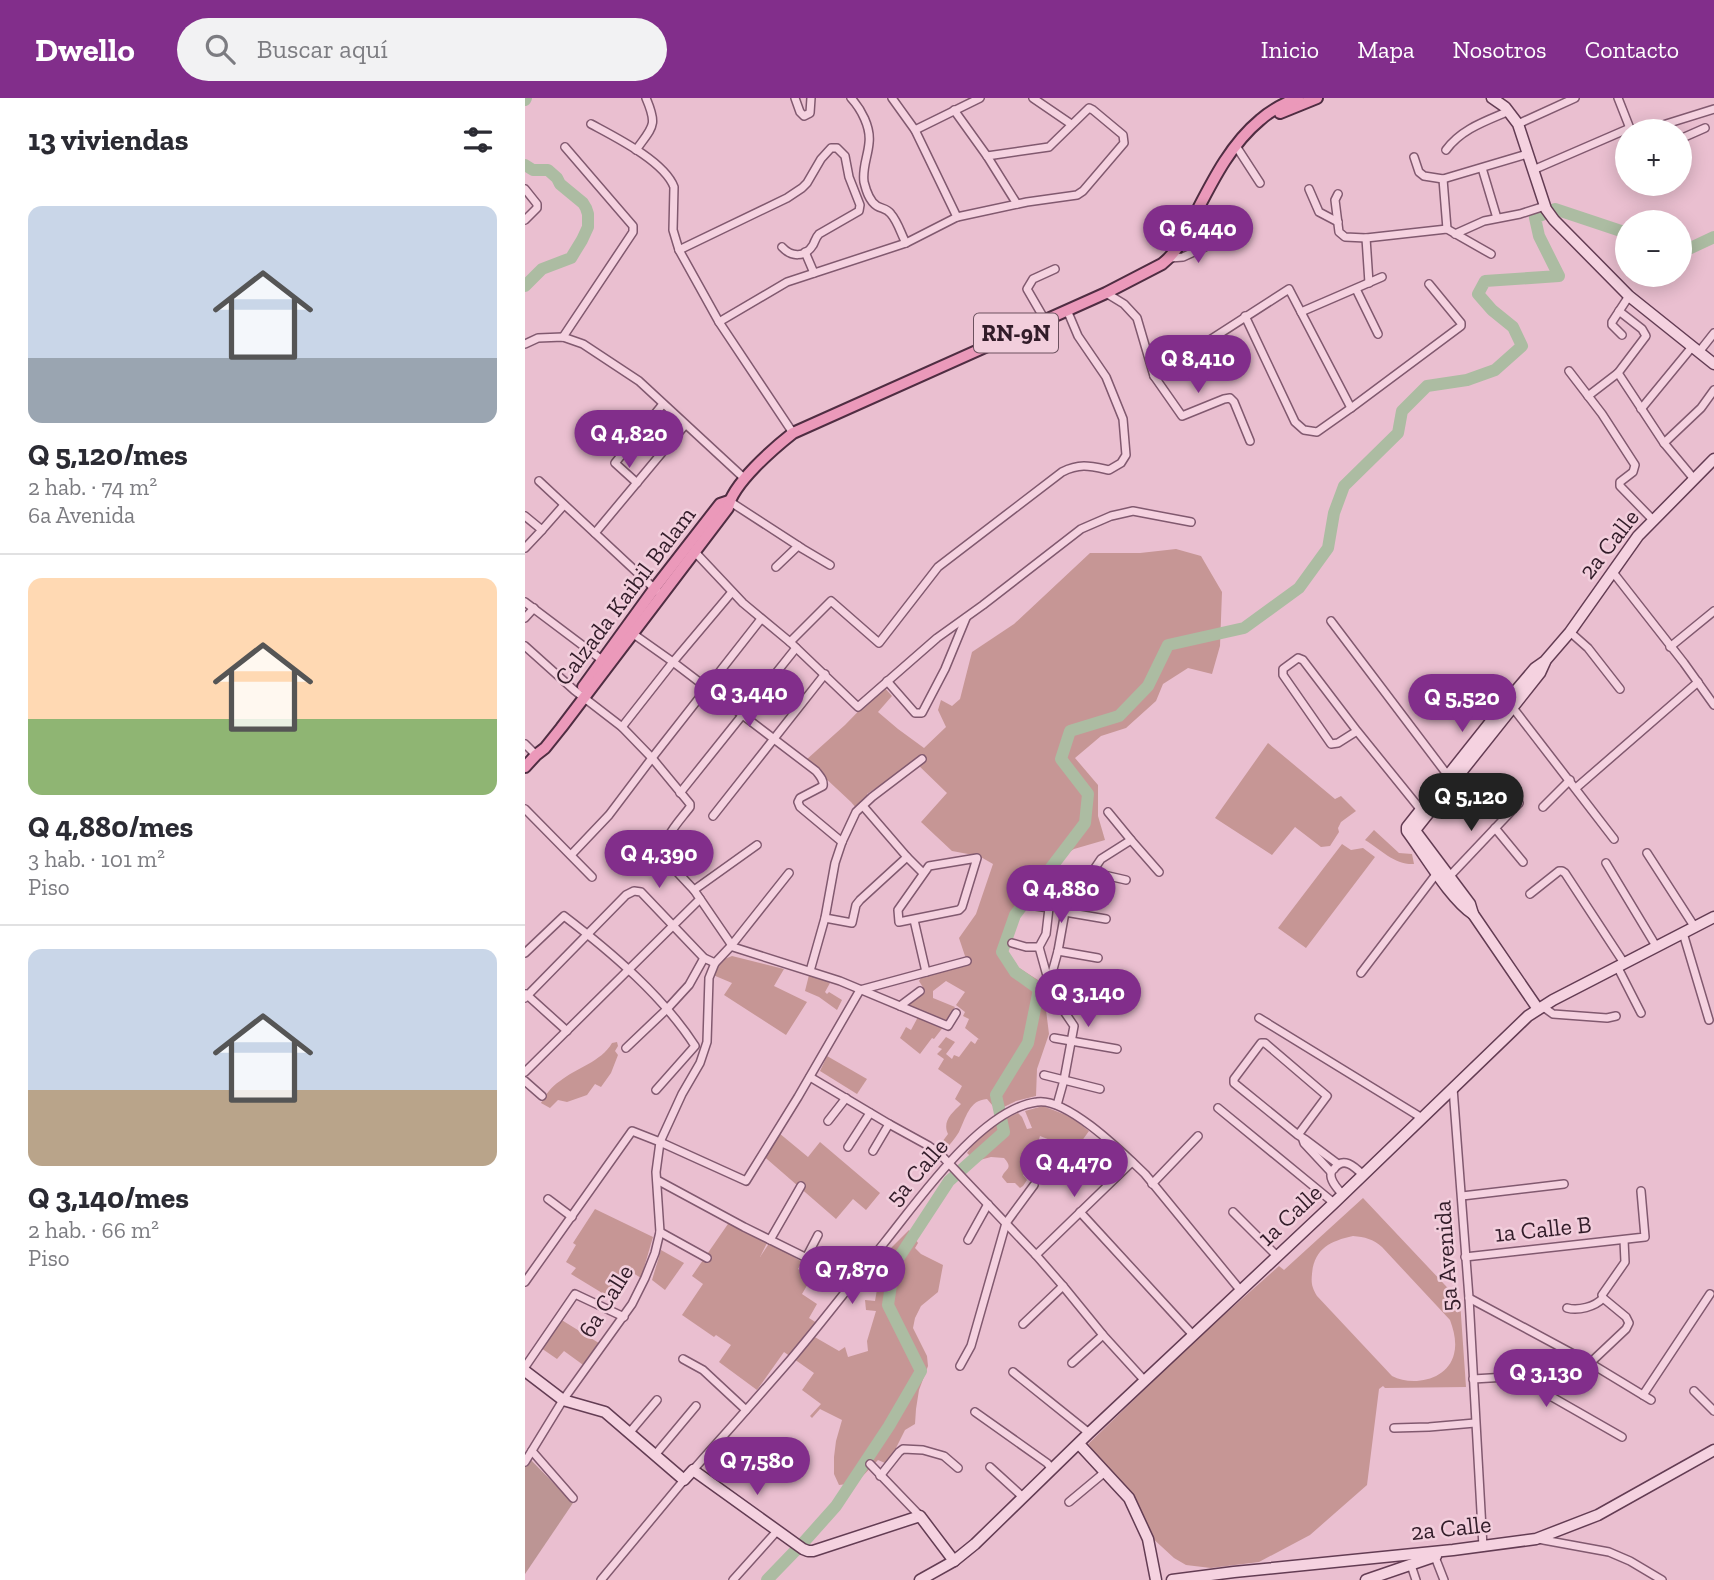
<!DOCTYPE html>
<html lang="es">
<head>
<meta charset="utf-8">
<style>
	body { margin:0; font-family:"Zilla Slab",serif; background:#f2f2f3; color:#2b2b33; height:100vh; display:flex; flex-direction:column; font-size:26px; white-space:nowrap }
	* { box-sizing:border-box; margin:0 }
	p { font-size:23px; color:#7c7c81 }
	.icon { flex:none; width:38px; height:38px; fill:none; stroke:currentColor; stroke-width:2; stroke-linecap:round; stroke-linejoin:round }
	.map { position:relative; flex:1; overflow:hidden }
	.drawer { display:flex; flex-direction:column; background:#fff; width:525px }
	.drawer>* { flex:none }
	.fabs { position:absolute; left:1090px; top:21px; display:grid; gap:14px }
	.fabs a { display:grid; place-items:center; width:77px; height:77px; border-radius:50%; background:#fff; box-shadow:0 4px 18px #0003; font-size:35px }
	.price { position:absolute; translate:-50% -60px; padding:0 16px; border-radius:24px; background:#822e8b; color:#fff; font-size:23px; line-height:46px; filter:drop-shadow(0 2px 4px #0008) }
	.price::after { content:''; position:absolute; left:50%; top:42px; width:21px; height:16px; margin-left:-10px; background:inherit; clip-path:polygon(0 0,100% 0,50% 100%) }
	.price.current { background:#222; color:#fff }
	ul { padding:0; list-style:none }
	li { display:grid; align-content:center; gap:14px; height:371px; padding:0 28px }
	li+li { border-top:2px solid #e1e1e2 }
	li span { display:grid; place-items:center; height:217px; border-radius:14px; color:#555 }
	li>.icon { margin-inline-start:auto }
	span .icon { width:126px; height:126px; fill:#fffc; stroke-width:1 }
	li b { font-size:30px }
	h2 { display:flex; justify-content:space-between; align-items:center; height:84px; padding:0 28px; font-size:30px }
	header { display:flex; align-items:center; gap:42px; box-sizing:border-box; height:98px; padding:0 35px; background:#822e8b; color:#fff }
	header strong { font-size:33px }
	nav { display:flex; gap:38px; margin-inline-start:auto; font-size:24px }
	.search { width:490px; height:63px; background:#f2f2f3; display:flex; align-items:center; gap:18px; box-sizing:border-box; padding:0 24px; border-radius:38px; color:#7c7c81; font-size:26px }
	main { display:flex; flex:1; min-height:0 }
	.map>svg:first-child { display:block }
	.green { fill:#c69695; fill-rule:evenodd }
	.cemetery { fill:#bc9594 }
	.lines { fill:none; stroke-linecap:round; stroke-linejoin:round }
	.river { stroke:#acbca2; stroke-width:12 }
	.street-casing { stroke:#81596f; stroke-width:10 }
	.secondary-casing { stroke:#633c53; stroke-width:13 }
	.primary-casing { stroke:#4f2d42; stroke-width:14 }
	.street { stroke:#f5d2e0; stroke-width:7 }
	.secondary { stroke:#f5d2e0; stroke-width:10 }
	.primary { stroke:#eb99ba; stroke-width:10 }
	.labels { text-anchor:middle; stroke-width:5; stroke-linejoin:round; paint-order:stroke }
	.shield { fill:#f2cedc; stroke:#6c515f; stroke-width:2 }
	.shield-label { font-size:23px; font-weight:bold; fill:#321c29 }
	.street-label { font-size:24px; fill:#321c29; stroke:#f2cedc }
</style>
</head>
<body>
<header>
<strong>Dwello</strong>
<div class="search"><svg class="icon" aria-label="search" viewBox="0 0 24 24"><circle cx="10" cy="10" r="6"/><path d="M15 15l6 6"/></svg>Buscar aquí</div>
<nav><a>Inicio</a><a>Mapa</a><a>Nosotros</a><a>Contacto</a></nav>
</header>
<main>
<section class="drawer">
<h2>13 viviendas<svg class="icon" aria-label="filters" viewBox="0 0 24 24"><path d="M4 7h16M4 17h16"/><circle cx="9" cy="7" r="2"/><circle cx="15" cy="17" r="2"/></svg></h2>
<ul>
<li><span style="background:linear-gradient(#c9d6e8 70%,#9aa5b1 0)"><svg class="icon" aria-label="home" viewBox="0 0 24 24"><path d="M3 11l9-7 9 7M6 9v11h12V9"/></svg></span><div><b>Q 5,120/mes</b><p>2 hab. · 74 m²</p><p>6a Avenida</p></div></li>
<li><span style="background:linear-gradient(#ffd9b3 65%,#8fb573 0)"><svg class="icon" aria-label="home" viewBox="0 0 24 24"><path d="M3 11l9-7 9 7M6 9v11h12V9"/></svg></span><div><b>Q 4,880/mes</b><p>3 hab. · 101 m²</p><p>Piso</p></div></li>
<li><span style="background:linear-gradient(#c9d6e8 65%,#b9a48a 0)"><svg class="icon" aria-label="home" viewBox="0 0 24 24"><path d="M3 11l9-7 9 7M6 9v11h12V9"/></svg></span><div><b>Q 3,140/mes</b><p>2 hab. · 66 m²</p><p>Piso</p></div></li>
</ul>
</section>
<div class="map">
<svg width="1189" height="1482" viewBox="0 0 1189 1482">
	<rect width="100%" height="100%" fill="#eabfd0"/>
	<!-- green -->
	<g class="green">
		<path d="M651,451L676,458L697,494L695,548L687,576L663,570L638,586L631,603L601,630L576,638L550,660L573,687V718L580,742L549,751C531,761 499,803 491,823C487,833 484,844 480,855L488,866L513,882L519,896L524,936L512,971L511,998L491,1003L477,1010V1013L473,1014L462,1001C444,1002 441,1020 434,1034C430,1041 424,1047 419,1053L414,1048L423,1036C417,1023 427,1015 436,1006L430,1001L437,988L413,971L419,961L412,956L417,951L413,949L421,939L430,944L421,956L427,961L429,957L434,959L446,943L450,946L453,941L455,942L440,930L444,921L438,918L440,914L431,907L440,894L421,883L408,893V900L430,909L421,924L379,907L399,891L394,883L397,878L442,864L434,840L451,816L468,766L454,758L427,753L396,724L422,695L390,664L342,696V706L332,711L326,704L281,662L320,627L358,588L367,598L353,614L373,631L399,650L421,629L413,612L416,602L427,608L435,601L447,554L489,526L565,455H615Z"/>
		<polygon points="743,645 810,701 816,698 831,713 816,724 813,730 814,734 805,748 796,749 770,729 747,757 690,720"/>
		<path d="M849,732L874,755L887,756L889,766C870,767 856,752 840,742Z"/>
		<polygon points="817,746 826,752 838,750 850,759 781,850 753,830"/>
		<polygon points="207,858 259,871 249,888 282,904 261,937 199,897 207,885 188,877 197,862"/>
		<polygon points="284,877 293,879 305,885 300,894 302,896 304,894 317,902 312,912 294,899 280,893"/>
		<polygon points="393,919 419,928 409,941 407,940 395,956 375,940 381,929 386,932"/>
		<path d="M92,944L93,948L90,953L93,957L86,975L76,989L70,986L62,997L42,1004L33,1002L25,1010L16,1005C21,996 26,989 35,983C51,970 76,964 87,945Z"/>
		<polygon points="302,958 342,981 332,996 295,973"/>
		<path d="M518,1008L546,1019L564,1033L551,1051L545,1050L515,1038L505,1068L506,1070L498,1077L502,1082L498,1088L495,1090L490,1085H482L477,1079C480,1070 489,1071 479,1060L466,1059L451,1063L442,1055C453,1037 473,1023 493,1015L497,1019L502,1031L507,1030L500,1013Z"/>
		<polygon points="254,1035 283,1059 295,1044 355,1095 341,1112 328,1101 311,1121 236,1056"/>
		<path d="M838,1100L935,1203L941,1289L860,1290L858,1288L854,1291L842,1387L785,1437L734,1464L686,1470L661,1467L649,1460L624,1437L604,1399L556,1353L674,1239L754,1168L759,1172ZM828,1138C840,1139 848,1141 857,1149L925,1222C929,1233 932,1245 929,1256C923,1282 888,1289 867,1278L792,1198C787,1190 786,1185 787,1176C789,1151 805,1143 828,1138Z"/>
		<polygon points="70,1111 128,1139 116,1180 100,1170 87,1201 46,1176 51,1170 41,1164 51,1147 48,1145"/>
		<polygon points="205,1123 243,1143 235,1159 245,1144 277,1164 273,1171 287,1179 277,1196 292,1206 284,1220 295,1227 288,1238 314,1253 320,1249 323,1259 343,1253 342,1243 351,1213 341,1212 340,1202 350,1203 356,1168 363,1153 384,1132 393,1145 390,1150 396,1156 418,1167 413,1194 396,1208 390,1220 388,1230 402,1258 403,1268 394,1292 391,1311 390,1326 380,1332 371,1350 372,1359 360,1365 353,1362 331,1385 314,1387 309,1376 309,1359 311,1343 317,1322 295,1311 287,1320 285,1318 296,1306 277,1292 289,1275 259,1254 232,1292 194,1264 206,1247 191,1237 189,1239 157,1217 178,1186 167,1178"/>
		<polygon points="136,1152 159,1165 140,1192 127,1182"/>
		<polygon points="35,1221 77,1247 61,1269 39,1253 32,1261 16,1250"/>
	</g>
	<!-- cemetery -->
	<polygon class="cemetery" points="4,1360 48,1405 0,1476 0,1367"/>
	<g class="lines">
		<!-- river -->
		<g class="river">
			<polyline points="0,2 1,0"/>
			<polyline points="0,67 8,72 23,72 32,80 35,86 58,105 61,110 63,116 63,129 57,142 46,160 17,171 0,188"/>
			<polyline points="1155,155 1189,139"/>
			<polyline points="278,1445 311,1408 364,1328 396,1273 363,1207 369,1167 424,1083 479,1034 471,997 503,945 514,891 490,874 477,854 490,817 560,725 563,696 536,661 545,633 594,618 623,588 643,547 719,530 774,490 803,450 809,415 819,388 873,335 877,313 902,288 942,282 970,272 997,248 988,229 967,212 953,196 960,183 1034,178 1014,138 1010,120 1030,111 1096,133 1102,133"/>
			<polyline points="242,1482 270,1453"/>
		</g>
		<defs>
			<g id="street">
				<polyline points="270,0 275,14 279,18 285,15 286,0"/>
				<path d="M326,0C336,11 346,29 344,45C343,58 337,70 339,84C341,92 344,103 352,108C357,111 362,110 366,116C373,124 376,136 381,145"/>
				<polyline points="367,0 390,32 432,119"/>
				<polyline points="508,0 546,26"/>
				<polyline points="1093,0 1106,33"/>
				<polyline points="429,12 462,58 492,106"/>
				<path d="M66,26C90,39 139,63 149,89L148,132L154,152L194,224L268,335"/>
				<polyline points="993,26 1050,0"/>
				<polyline points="390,32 455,0"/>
				<polyline points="1135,33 1137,28 1141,26 1189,11"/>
				<polyline points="1155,41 1180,30"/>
				<polyline points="711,48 735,85"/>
				<path d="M111,52C128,28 133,28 121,0"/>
				<path d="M921,52C936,31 961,23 984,13"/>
				<polyline points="889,59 894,74 899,78 918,81 1002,56"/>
				<polyline points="957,70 972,120"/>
				<polyline points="1008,72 1105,30"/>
				<polyline points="918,81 922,131"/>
				<polyline points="1127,86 1129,92"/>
				<polyline points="0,91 12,106 12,110 0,122"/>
				<polyline points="784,91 794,114 813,124"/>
				<polyline points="813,96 810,102 814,134 820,139 841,140 922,131 966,156"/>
				<polyline points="930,136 959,123 995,116 1020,108"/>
				<polyline points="841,140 844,185"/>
				<path d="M154,152L262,100L277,90L282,85L296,61L306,50H312L320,58L324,79L335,107L334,113L294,136C291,139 290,143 288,147C280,160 266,159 257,149"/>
				<polyline points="280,154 289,175"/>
				<polyline points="645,160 658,159 693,143"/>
				<polyline points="831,191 853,236"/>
				<polyline points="581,195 599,206 612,220 629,278 657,318 699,301 705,300 709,304 725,343"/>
				<polyline points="776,214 857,179"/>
				<polyline points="720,218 770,324 779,332 792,334 826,310 936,228 936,225 904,186"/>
				<polyline points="520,222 502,191 508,181 530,171"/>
				<polyline points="194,224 262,184 381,145 432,119 502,104 552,97 558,93 599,45 598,37 568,12 564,10 524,49 462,58"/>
				<polyline points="1097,237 1087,227 1087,224 1104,198"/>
				<polyline points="38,239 108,134 108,128 40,49"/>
				<polyline points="0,246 13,240 38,239 58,246 114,283 220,381"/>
				<polyline points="1174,254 1189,235"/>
				<polyline points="1044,273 1077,316 1110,367 1108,374 1095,384 1095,388 1128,422"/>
				<polyline points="1093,275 1139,345 1169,381"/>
				<polyline points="629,278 764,191 826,310"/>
				<polyline points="1063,298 1093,275 1121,238 1117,231 1094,213"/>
				<polyline points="1116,311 1167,249"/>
				<polyline points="1139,345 1176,310 1189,292"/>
				<polyline points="14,383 132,493"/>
				<polyline points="112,385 90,365 138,306"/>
				<polyline points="204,403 278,451 305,467"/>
				<polyline points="0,418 17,432 39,407"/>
				<polyline points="70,435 160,327"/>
				<polyline points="0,450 17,432"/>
				<polyline points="169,453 218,505 265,544 333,609 412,540 458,507 556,431 586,418 608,413 666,424"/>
				<polyline points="251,469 273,448"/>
				<polyline points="1087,473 1159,565 1189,607"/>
				<polyline points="0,504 77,562"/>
				<polyline points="0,520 9,510"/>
				<polyline points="806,523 924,679"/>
				<polyline points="1045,534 1063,550 1095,591"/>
				<path d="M107,535L148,564L291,673C295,678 299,682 298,688L275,700L273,704L275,709L317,744"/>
				<path d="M265,544L306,503L354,545L413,469L537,374C555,365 565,368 584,372L596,365L601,357L598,321L581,279L553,238L542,212"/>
				<path d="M0,548L49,592L97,629L127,660L165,706V709C154,724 134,742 141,762L169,792L208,849L315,883L423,928L431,915"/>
				<polyline points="1145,549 1189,513"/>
				<polyline points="362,583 390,615 397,615 420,571 441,520"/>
				<polyline points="985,606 1089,741"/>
				<polyline points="97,629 148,564 207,494"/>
				<polyline points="832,633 813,645 806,646 758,577 758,571 773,560 778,562 832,633 896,712"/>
				<polyline points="0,646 11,657"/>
				<polyline points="1051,690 1173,584"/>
				<polyline points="155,695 271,550"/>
				<polyline points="338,708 382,759 398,775"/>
				<polyline points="1018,709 1045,682"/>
				<polyline points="0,711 67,779"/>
				<polyline points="583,714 606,742"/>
				<polyline points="188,718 300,576"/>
				<polyline points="970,730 998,764"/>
				<polyline points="1122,755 1169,828"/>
				<polyline points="46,757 84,717 127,660 236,521"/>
				<polygon points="452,760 437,809 434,812 374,824 373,812 404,768"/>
				<polyline points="1081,765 1131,848"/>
				<polyline points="566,774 601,782"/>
				<polyline points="922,781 994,705"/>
				<polyline points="169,792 232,747"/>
				<polyline points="1005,796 1034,773 1037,773 1040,775 1099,865"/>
				<polyline points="504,807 524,810 521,836 514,849 524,885"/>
				<polyline points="540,814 581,821"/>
				<polyline points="300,820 327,825 331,807 335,802 382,759"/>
				<polyline points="389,822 401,874"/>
				<polyline points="1158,835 1184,922"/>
				<polyline points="487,845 501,849 514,849"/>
				<polyline points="533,853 573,860"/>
				<path d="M0,855L39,818C86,854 138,898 170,948L131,992"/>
				<polyline points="1092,868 1116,915"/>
				<polyline points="285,873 300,820 310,765 317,744 331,714 347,699 397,661"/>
				<polyline points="836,875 912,775"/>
				<polyline points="1,896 42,933"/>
				<polyline points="0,900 101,797 109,793 116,794 179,860 190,865"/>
				<polyline points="530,900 576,906"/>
				<polyline points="375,908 395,893"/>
				<polyline points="1017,908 1028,916 1082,920 1091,918"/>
				<polyline points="734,920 897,1020"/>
				<polyline points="529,940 592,951"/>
				<polyline points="101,950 142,911 164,887 179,860"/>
				<polyline points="0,974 175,801"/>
				<polyline points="519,977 575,991"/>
				<polyline points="285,979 364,1026 404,1048 415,1056 511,1157 538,1188 578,1237 620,1283"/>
				<polyline points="0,983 17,998"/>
				<polyline points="928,990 944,1200 958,1449"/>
				<polyline points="532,1007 539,982 549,928 530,900 524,886 533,853 540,814 576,761 606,742 634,774"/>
				<polyline points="693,1010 809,1105"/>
				<polyline points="303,1023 321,1000"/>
				<polyline points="773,1037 802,998 740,945 736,945 709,981 709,985 773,1037 781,1042 813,1066"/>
				<polyline points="778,1042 779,1045 806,1074"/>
				<polyline points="323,1049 345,1015"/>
				<polyline points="348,1053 364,1026"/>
				<polyline points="132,1082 219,1129 304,1171"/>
				<polyline points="627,1086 673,1038"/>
				<path d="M817,1096C813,1091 805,1083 806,1076C806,1074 807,1072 809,1071C818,1058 829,1068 838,1077"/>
				<polyline points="937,1098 1039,1086"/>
				<polyline points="23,1101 47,1119"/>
				<polyline points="555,1114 668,1237"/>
				<polyline points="708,1114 752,1158"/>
				<polyline points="135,1134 182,1160"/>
				<polyline points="245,1142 276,1088"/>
				<polyline points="443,1142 463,1106"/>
				<polyline points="511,1157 607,1064"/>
				<polyline points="940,1159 1120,1139 1116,1093"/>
				<polyline points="281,1160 293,1137"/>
				<polyline points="0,1184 107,1033 135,1044 221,1083 273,999 335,892 442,863"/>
				<polyline points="944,1200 1065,1265 1126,1302"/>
				<path d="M1042,1210C1053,1213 1070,1209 1078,1200"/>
				<polyline points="498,1226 538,1188"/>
				<polyline points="158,1261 178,1272 221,1312"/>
				<polyline points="547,1265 578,1237"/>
				<polyline points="1065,1265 1101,1231 1104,1225 1101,1219 1078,1200 1077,1197 1100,1164 1099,1142"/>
				<polyline points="435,1268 446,1248 481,1125 509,1087"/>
				<polyline points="0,1269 50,1196 99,1219"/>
				<polyline points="488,1274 564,1335"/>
				<polyline points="948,1281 999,1278 1006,1281 1020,1295 1097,1339"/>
				<polyline points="1169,1293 1189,1313"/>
				<polyline points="1118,1297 1185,1196"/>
				<polyline points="450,1314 522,1365 527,1371"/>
				<polyline points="869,1330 904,1329 950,1325"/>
				<polyline points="105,1334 132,1302"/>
				<polyline points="7,1353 48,1400"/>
				<polyline points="130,1357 171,1308"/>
				<polyline points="0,1364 38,1302 107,1206 120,1180 130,1155 135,1134 131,1074 135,1044 157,996 175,965 182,944 184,880 190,865 206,848 264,775"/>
				<polyline points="345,1366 395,1418"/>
				<polyline points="465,1369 498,1399"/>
				<path d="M168,1372C201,1335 234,1298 266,1261C298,1223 328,1184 359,1145C393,1103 456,1011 512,1004C542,999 599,1056 620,1076L716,1193"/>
				<polyline points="355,1378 374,1354 378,1351 398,1352 419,1358 433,1370"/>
				<polyline points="544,1404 580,1374"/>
				<polyline points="1013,1441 1084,1454 1105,1463 1137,1482"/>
				<polyline points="910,1459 919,1482"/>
				<polyline points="886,1467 891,1482"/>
				<polyline points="76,1482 159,1382"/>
				<polyline points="208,1482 252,1433"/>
			</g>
			<g id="secondary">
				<polyline points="967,0 980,9 993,26 1021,111 1029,122 1104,198 1189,266"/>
				<path d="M948,816C925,801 900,757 882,733V729L982,603L1010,570L1020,563L1045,534L1113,438L1189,361"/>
				<polyline points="1013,911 948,816 945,806 891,734 891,731 1015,575 1020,564"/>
				<polyline points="0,1273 38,1302 80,1314 159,1382 168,1372 278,1451 283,1453 288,1453 395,1418 429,1463"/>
				<polyline points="554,1346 604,1400 623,1441 631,1482"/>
				<polyline points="395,1482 429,1463 450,1446 564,1335 809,1105 1003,918 1028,902 1189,819"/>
				<polyline points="647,1482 709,1474 928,1452 1011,1441 1073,1417 1189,1352"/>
				<polyline points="841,1482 911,1458"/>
			</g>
			<g id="primary">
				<polyline points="755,15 792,0"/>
				<polyline points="58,589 129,491 195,406 204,403"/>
				<path d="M0,669L11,657L20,650L36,630L203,410C207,386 249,350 268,335L581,195L637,166C655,152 663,131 673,111C689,80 707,45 735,22C745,13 760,5 773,0"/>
			</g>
		</defs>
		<!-- street casing -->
		<use href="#street" class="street-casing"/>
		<!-- secondary casing -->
		<use href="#secondary" class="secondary-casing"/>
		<!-- primary casing -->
		<use href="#primary" class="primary-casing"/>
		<!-- street -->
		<use href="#street" class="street"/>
		<!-- secondary -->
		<use href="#secondary" class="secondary"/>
		<!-- primary -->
		<use href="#primary" class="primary"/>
	</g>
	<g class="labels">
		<!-- shield labels -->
		<rect class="shield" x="449" y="215.5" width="84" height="39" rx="5"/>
		<g class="shield-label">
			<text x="491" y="243">RN-9N</text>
		</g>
		<!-- street labels -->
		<g class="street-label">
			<text transform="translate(1084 446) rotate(-52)" y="8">2a Calle</text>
			<text transform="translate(100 498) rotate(-53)" y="8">Calzada Kaibil Balam</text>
			<text transform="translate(392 1074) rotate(-49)" y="8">5a Calle</text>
			<text transform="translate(765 1117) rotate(-43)" y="8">1a Calle</text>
			<text transform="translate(1018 1131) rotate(-6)" y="8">1a Calle B</text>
			<text transform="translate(921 1158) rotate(-94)" y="8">5a Avenida</text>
			<text transform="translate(81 1203) rotate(-58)" y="8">6a Calle</text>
			<text transform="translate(926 1430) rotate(-6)" y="8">2a Calle</text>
		</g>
	</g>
</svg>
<div class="fabs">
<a>+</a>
<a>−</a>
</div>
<b class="price" style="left:673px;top:167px">Q 6,440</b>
<b class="price" style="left:673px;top:297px">Q 8,410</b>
<b class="price" style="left:104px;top:372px">Q 4,820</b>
<b class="price" style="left:224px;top:631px">Q 3,440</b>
<b class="price" style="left:937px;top:636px">Q 5,520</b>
<b class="price current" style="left:946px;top:735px">Q 5,120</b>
<b class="price" style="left:134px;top:792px">Q 4,390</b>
<b class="price" style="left:536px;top:827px">Q 4,880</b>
<b class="price" style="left:563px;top:931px">Q 3,140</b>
<b class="price" style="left:549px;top:1101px">Q 4,470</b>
<b class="price" style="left:327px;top:1208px">Q 7,870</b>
<b class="price" style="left:1021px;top:1311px">Q 3,130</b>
<b class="price" style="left:232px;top:1399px">Q 7,580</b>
</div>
</main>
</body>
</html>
